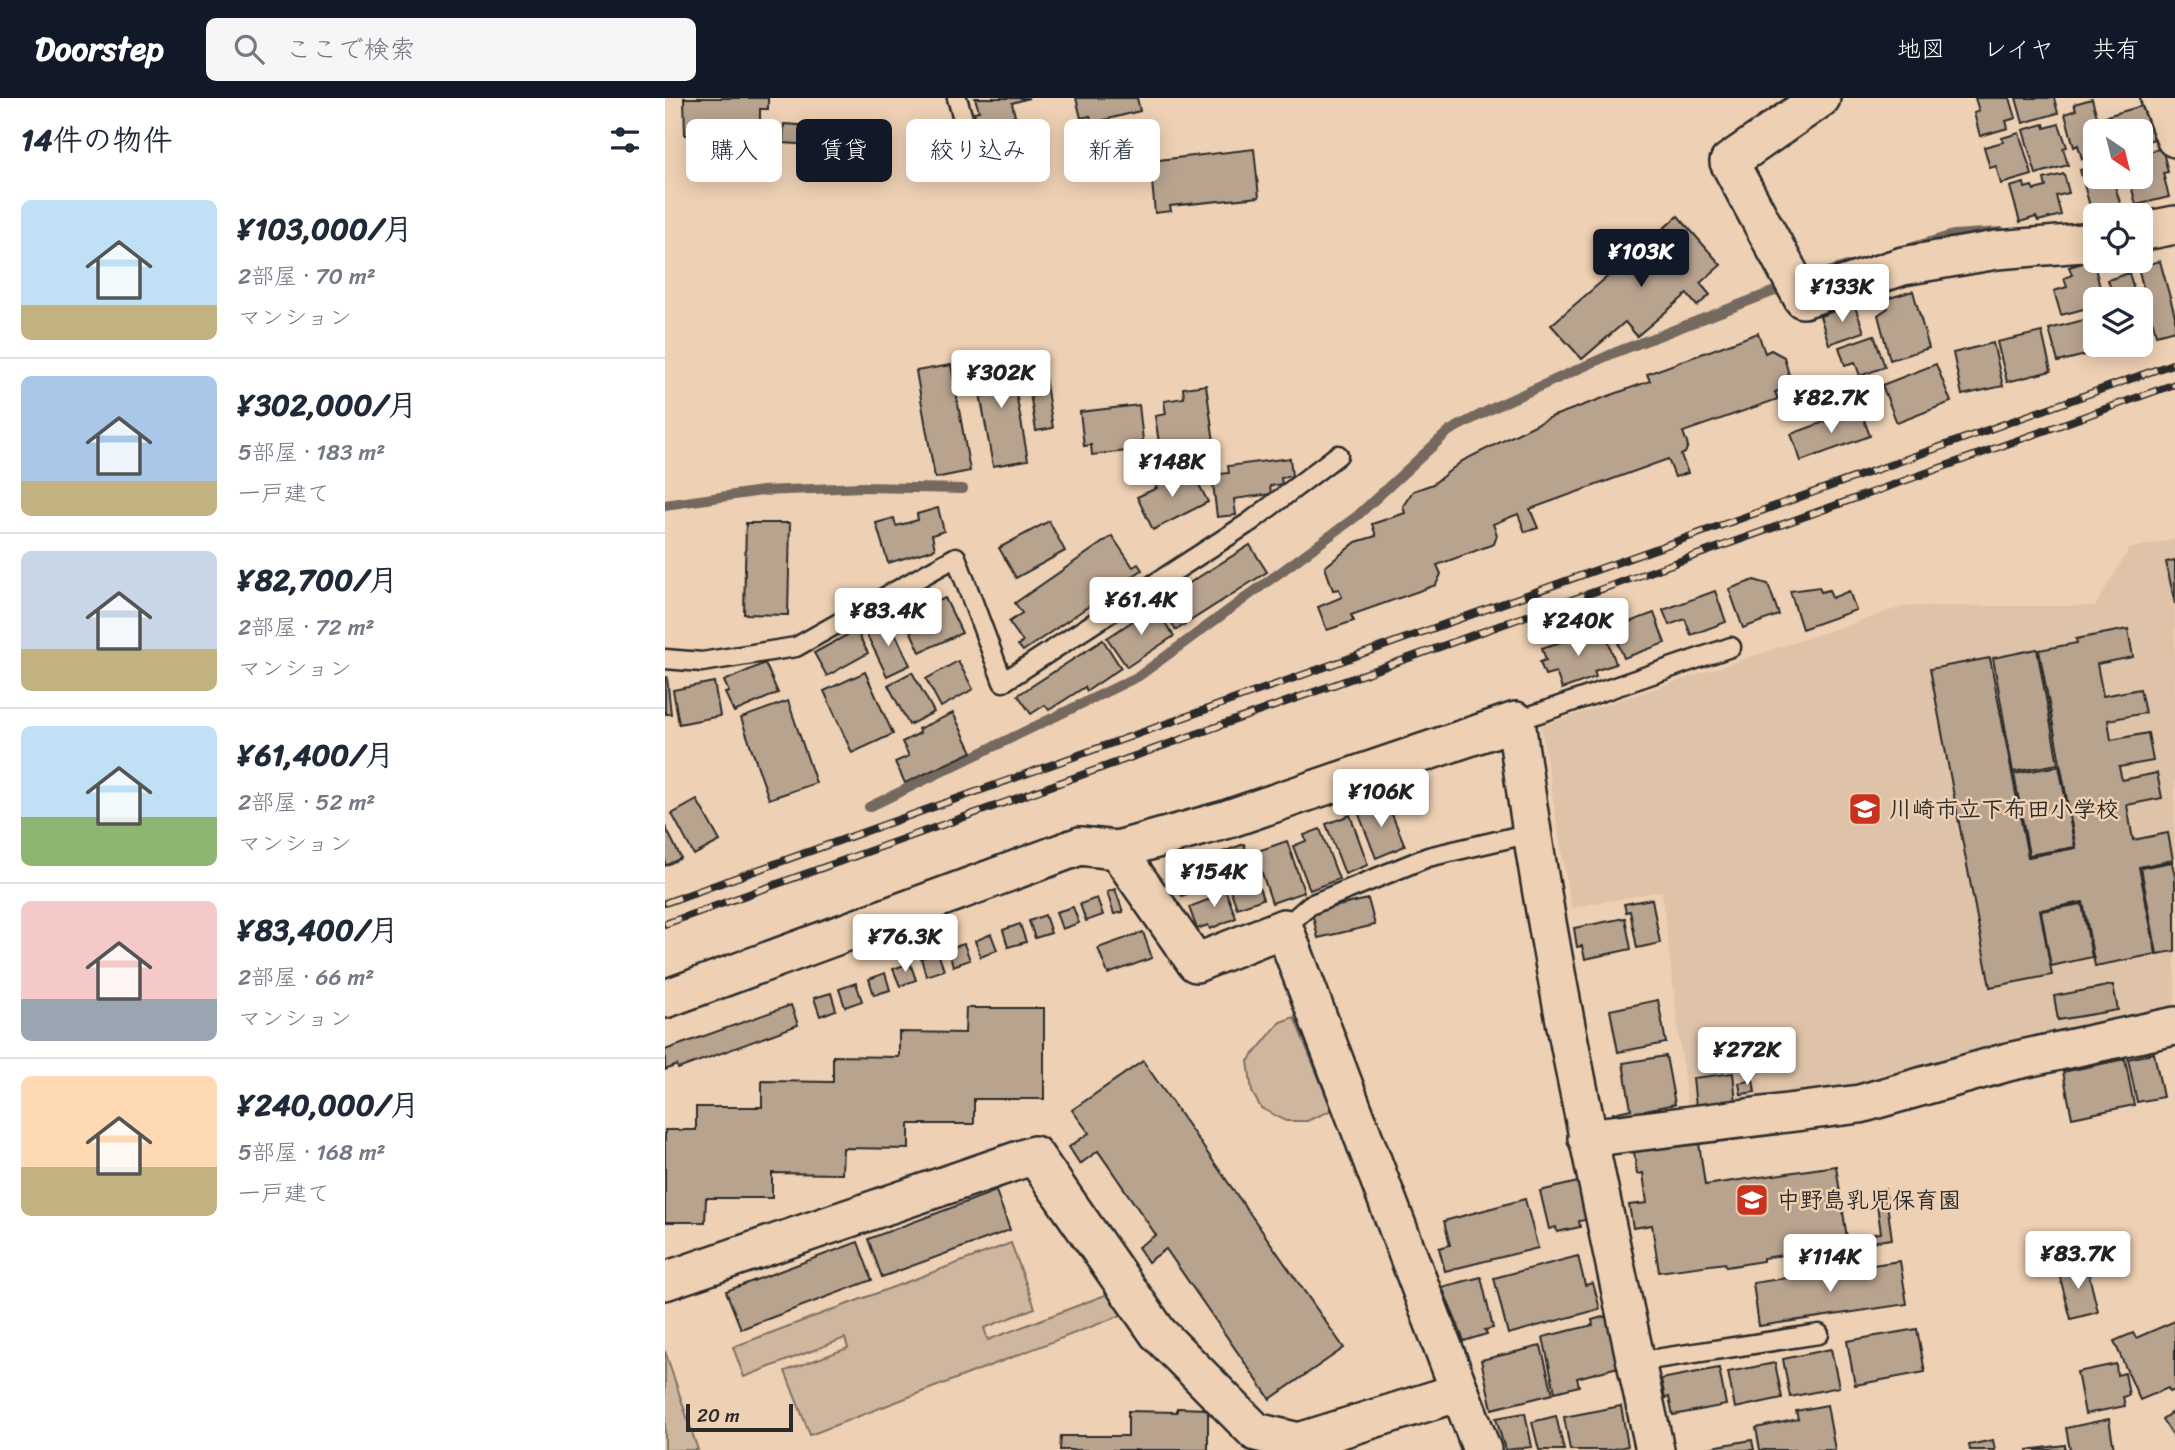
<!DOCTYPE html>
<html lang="ja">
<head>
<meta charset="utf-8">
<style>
	body { margin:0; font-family:Sriracha,"Klee One",sans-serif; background:#f6f6f7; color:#1f2937; height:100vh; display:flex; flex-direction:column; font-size:26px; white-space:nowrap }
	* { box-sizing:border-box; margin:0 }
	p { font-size:23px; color:#747a83 }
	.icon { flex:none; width:38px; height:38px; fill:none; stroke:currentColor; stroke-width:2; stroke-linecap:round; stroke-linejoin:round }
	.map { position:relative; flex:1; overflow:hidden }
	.side { display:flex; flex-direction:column; background:#fff; width:665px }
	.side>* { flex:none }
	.banner { position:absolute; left:21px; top:21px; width:665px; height:63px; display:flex; gap:14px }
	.needle { width:46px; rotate:145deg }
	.tools { position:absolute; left:1418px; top:21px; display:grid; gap:14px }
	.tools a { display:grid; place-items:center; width:70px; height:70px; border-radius:10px; background:#fff; box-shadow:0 4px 18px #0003; font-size:35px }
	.scale { position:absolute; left:21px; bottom:18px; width:107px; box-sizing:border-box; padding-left:7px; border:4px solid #2b2b2b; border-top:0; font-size:19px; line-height:24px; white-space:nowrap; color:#2b2b2b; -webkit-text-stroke:5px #eed1b4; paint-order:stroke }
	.price { position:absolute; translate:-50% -60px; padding:0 16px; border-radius:7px; background:#fff; color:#222; font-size:23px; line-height:46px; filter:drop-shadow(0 2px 4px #0008) }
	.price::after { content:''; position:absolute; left:50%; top:42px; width:21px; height:16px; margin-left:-10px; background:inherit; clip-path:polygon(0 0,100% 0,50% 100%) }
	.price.on { background:#111827; color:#fff }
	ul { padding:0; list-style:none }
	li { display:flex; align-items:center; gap:21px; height:175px; padding:0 21px }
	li+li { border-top:2px solid #e0e1e3 }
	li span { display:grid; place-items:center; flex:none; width:196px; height:140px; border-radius:10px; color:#555 }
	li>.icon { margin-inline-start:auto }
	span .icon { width:84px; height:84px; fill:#fffc; stroke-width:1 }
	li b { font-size:30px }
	h2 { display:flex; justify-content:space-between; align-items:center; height:84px; padding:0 21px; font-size:30px }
	.chip { padding:0 24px; border-radius:10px; background:#fff; box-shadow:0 4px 18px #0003; font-size:24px; line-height:63px }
	.chip.on { background:#111827; color:#fff }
	header { display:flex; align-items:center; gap:42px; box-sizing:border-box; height:98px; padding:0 35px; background:#111827; color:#fff }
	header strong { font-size:33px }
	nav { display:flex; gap:38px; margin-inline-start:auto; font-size:24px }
	.search { width:490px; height:63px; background:#f6f6f7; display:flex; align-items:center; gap:18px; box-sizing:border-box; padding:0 24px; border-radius:10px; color:#747a83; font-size:26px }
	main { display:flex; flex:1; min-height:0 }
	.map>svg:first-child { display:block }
	.built { fill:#dec3a9 }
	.green { fill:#cfb69e; stroke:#7d7064; stroke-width:2 }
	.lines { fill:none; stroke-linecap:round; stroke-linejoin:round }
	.stream { stroke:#74685e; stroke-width:10 }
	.building { fill:#b8a38f; stroke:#2b2b2b; stroke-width:2 }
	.lane-casing { stroke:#2b2b2b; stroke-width:23 }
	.street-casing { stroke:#2b2b2b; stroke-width:42 }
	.lane { stroke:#eed1b4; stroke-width:18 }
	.street { stroke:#eed1b4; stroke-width:37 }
	.rail-casing { stroke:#2b2b2b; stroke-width:8 }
	.rail { stroke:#eed1b4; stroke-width:5; stroke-dasharray:16; stroke-linecap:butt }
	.labels { text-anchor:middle; stroke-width:5; stroke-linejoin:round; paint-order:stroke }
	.poi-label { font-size:23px; font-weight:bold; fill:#2b2b2b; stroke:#eed1b4; text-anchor:start }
</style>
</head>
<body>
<header>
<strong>Doorstep</strong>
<div class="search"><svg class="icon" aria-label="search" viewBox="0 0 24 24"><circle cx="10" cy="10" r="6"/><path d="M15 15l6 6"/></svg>ここで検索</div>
<nav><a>地図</a><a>レイヤ</a><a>共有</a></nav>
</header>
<main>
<section class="side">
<h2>14件の物件<svg class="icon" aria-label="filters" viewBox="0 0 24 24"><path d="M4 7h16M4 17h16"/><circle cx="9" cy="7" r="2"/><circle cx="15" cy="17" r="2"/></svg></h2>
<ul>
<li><span style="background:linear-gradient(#bfe0f5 75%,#c2b280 0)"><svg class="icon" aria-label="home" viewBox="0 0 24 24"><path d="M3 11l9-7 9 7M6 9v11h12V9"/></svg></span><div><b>¥103,000/月</b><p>2部屋 · 70 m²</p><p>マンション</p></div></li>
<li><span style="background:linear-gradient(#a9c7e8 75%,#c2b280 0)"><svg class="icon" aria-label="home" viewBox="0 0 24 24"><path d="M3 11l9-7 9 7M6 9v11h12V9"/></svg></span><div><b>¥302,000/月</b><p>5部屋 · 183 m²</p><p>一戸建て</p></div></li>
<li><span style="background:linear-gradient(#c9d6e8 70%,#c2b280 0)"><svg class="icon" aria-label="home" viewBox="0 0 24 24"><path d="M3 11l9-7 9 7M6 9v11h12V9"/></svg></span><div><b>¥82,700/月</b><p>2部屋 · 72 m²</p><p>マンション</p></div></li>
<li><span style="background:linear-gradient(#bfe0f5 65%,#8fb573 0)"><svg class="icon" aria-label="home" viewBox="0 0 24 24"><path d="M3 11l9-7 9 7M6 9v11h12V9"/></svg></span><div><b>¥61,400/月</b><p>2部屋 · 52 m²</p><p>マンション</p></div></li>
<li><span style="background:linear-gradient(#f6c9c9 70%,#9aa5b1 0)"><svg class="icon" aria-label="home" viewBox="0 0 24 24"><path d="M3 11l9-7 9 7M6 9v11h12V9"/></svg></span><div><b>¥83,400/月</b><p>2部屋 · 66 m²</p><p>マンション</p></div></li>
<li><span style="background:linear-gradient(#ffd9b3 65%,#c2b280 0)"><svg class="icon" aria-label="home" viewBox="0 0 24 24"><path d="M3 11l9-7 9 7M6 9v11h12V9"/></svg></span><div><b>¥240,000/月</b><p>5部屋 · 168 m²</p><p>一戸建て</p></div></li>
</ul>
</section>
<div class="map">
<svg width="1510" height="1352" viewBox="0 0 1510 1352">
	<rect width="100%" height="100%" fill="#eed1b4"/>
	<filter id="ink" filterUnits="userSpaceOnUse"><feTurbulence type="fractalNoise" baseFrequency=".0143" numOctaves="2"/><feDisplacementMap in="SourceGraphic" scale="14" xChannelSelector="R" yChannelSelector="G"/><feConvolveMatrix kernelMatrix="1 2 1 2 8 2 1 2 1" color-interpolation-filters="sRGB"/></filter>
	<g filter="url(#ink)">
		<!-- built -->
		<polygon class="built" points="1510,441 1510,914 1197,991 1023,1014 997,793 906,810 876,628 1240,508 1430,508 1464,451"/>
		<!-- green -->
		<g class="green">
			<polygon points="629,919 667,1012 642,1023 621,1023 596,1010 587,994 583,963 615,924"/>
			<polygon points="346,1145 370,1210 319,1230 323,1242 461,1189 475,1210 145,1337 120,1273 183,1250 180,1240 79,1279 68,1249"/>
			<polygon points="0,1253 33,1352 0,1352"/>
		</g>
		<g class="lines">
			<!-- stream -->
			<g class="stream">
				<polyline points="1245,150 1288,137 1336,134"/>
				<polyline points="1141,181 1182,168"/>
				<polyline points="0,407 97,393 197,389 298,391"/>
				<polyline points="204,709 474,578 692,418 784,333 836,306 949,255 1123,188"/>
			</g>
		</g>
		<!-- building -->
		<g class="building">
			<polygon points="19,0 103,0 103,11 95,11 95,36 20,37"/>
			<polygon points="310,0 364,0 347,5 350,18 313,28 309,14 314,13"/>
			<polygon points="411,0 472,0 475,13 427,25 425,18 416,20"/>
			<polygon points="1310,0 1345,0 1351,20 1341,23 1343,30 1315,38 1309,15 1314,13"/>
			<polygon points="1351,0 1389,0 1393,15 1358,25"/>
			<polygon points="1427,1 1436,33 1430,33 1430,57 1417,61 1413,47 1409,49 1400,16 1411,12 1409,6"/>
			<polygon points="1484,6 1493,40 1475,45 1475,33 1442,33 1438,19"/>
			<polygon points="119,26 162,29 161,48 118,45"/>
			<polygon points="1379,26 1380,30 1394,26 1402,49 1398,50 1403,67 1371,76 1358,32"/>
			<polygon points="1354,35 1367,77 1336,86 1331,68 1325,70 1319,49 1338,44 1337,40"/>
			<polygon points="1497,50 1503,74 1498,75 1504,99 1471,107 1464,79 1475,79 1475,56"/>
			<polygon points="589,51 594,99 505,108 506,113 490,115 485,63"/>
			<polygon points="1430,68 1430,79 1458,79 1459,85 1450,88 1456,108 1427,116 1415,72"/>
			<polygon points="1399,76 1404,95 1391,98 1396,117 1373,123 1371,119 1355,124 1345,89 1359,85 1360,90 1367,88 1369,92 1381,89 1379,81"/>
			<polygon points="1013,118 1056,167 1035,185 1045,197 1032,208 1022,196 972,238 960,224 917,261 886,227"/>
			<polygon points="1428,162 1438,201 1430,201 1430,208 1396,217 1389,193 1402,189 1399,180 1407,177 1404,169"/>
			<polygon points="1495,163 1510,218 1510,232 1491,237 1488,224 1481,226 1473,199 1480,197 1473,169"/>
			<polygon points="1464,175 1472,201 1449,201 1443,182"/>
			<polygon points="1248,193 1264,250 1225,262 1213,217 1223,210 1221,201"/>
			<polygon points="1189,206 1199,234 1164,246 1155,218"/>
			<polygon points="1475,213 1483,239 1475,241"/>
			<polygon points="1430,219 1430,247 1450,247 1451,249 1393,264 1384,231"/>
			<polygon points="1377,234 1386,273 1342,284 1332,244"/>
			<polygon points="1093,235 1100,255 1106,252 1119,259 1127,288 1110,294 1113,301 1018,334 1023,348 1020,355 1016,357 1023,375 1010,379 1003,361 865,411 873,430 860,434 853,416 828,426 832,437 829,446 772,467 776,476 771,487 686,517 689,523 662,532 653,509 677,499 674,491 668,492 660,469 691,444 711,438 707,426 740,415 738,408 748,393 768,386 797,363 886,319 985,283 982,276"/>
			<polygon points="1209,237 1220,269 1195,278 1190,264 1180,267 1174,249"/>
			<polygon points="1328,245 1338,288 1297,297 1288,255"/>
			<polygon points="344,256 363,362 328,368 309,262"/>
			<polygon points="377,261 388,330 371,333 360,263"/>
			<polygon points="1271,266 1286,304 1232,325 1217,287"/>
			<polygon points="286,267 305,373 270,380 251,273"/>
			<polygon points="541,287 549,344 542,345 544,353 508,358 506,343 494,345 490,318 501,316 499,303 519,300 518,290"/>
			<polygon points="474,307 479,351 427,357 426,347 419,348 415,314"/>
			<polygon points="1195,311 1205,338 1136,363 1126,336"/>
			<polygon points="625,360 627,378 616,380 617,386 605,388 606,396 569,401 571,417 552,419 547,377 564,375 563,368"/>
			<polygon points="527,373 543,404 488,432 472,399 492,390 490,386 507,378 509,381"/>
			<polygon points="273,410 279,433 267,437 270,451 223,465 211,425 229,420 231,428 253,422 252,416"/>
			<polygon points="384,423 400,453 351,480 334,450"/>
			<polygon points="81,425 125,425 123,517 79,516"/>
			<polygon points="447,438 468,469 473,466 477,472 358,553 353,547 358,544 344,524 357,515 350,505"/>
			<polygon points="585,447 602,474 511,532 494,504"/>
			<polygon points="1510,462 1510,506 1501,464"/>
			<polygon points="1089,482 1103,486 1114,517 1078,530 1064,491"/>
			<polygon points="1154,489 1156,494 1164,492 1167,500 1184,493 1191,512 1137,531 1125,493"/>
			<polygon points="1050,493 1061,524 1026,537 1020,521 1004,527 998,512"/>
			<polygon points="280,500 297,535 255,554 239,519"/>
			<polygon points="489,509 509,538 462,569 442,540"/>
			<polygon points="989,515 1000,545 959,560 953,545 959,543 953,528"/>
			<polygon points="224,522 245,567 222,578 200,533"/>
			<polygon points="939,530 951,566 929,573 931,579 897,591 891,574 880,577 875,564 881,562 877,550"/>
			<polygon points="1463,531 1468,559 1432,566 1438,598 1475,591 1480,615 1443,622 1446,642 1483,635 1488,663 1454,669 1457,682 1492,675 1497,700 1462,707 1468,742 1503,735 1508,762 1474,769 1491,856 1430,868 1418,804 1375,812 1387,877 1325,889 1265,571 1325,560 1363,759 1411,750 1374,552 1412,545 1411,541"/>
			<polygon points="191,532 203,555 162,578 149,555"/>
			<polygon points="438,542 456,570 422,593 420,589 384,612 380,607 366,616 353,597"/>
			<polygon points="1372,551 1393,666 1348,674 1328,560"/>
			<polygon points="293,563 308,591 276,609 261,581"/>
			<polygon points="100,565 113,595 69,614 60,595 64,594 59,583"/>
			<polygon points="200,574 228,636 187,655 159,593"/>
			<polygon points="247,574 269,614 244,627 223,587"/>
			<polygon points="2,579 6,616 0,616 0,580"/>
			<polygon points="49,584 55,618 14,626 8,592"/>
			<polygon points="123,603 151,685 104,701 76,620"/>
			<polygon points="288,615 307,654 240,685 230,664 244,658 237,644 255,635 253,631"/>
			<polygon points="1394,668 1410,749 1364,757 1349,676"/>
			<polygon points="32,702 55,743 29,757 7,716"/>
			<polygon points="721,702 740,748 711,760 693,714"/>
			<polygon points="685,717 703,767 680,776 661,726"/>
			<polygon points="0,728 16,760 0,768"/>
			<polygon points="655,731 674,781 645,792 628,748 641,743 639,737"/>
			<polygon points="622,743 639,794 607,805 590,754"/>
			<polygon points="579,746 598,801 572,810 552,756"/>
			<polygon points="548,757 556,778 537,786 539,789 517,798 507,772"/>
			<polygon points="1507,764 1510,779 1510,853 1492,856 1476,770"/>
			<polygon points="557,783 571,820 545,831 543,827 532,831 524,809 548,800 543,788"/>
			<polygon points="450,791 458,814 449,816 442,794"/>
			<polygon points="432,800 438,817 421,823 415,806"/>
			<polygon points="703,801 710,827 653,840 647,814"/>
			<polygon points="987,801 995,845 972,850 965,813 961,814 959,806"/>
			<polygon points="1417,806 1427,859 1386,868 1376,813"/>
			<polygon points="408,809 414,825 397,831 391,814"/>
			<polygon points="380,817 386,835 370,840 364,823"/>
			<polygon points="960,820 966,851 920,861 917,848 912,849 909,830"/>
			<polygon points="355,826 361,844 343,849 338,832"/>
			<polygon points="478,834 487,860 443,876 433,850"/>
			<polygon points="326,836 332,852 316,859 310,843"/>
			<polygon points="299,846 305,862 288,868 283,851"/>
			<polygon points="273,855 279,872 261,878 256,860"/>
			<polygon points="245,865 251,882 235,888 228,871"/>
			<polygon points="220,875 225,892 209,897 204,881"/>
			<polygon points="191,885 197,903 180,909 174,891"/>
			<polygon points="1448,887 1453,912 1393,922 1389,898"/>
			<polygon points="166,895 171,912 155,918 149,900"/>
			<polygon points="993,902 1001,945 953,954 945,912"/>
			<polygon points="126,907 133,927 13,971 12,967 0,972 0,952"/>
			<polygon points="301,910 379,910 379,1001 309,1001 309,1026 244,1026 244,1051 178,1050 177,1076 107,1075 107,1100 41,1100 40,1124 0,1124 0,1032 31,1032 31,1009 97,1009 97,983 168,984 168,958 234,959 234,934 300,935"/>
			<polygon points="1489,955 1498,999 1472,1004 1463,961"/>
			<polygon points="1001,958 1010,1006 980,1012 981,1017 949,1023 948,1015 966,1011 958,965"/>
			<polygon points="1460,961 1469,1007 1407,1020 1398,974"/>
			<polygon points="478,963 679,1250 605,1301 501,1151 483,1164 473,1149 491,1137 433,1053 415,1066 404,1049 424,1035 407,1012"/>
			<polygon points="1068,975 1071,1004 1031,1009 1028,980"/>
			<polygon points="1088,982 1090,994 1076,996 1074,985"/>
			<polygon points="1034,1045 1040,1087 1171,1068 1182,1140 1216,1135 1210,1093 1220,1091 1227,1141 1098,1160 1098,1163 1061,1169 1060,1165 994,1174 987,1127 968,1130 964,1107 982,1105 978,1075 972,1076 969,1054"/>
			<polygon points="917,1083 925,1121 914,1123 915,1129 892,1134 891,1129 884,1131 875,1093"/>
			<polygon points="331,1093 345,1132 217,1179 203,1141"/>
			<polygon points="860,1101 873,1150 780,1173 774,1150 785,1147 779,1123"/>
			<polygon points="193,1144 207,1182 76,1231 61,1193"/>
			<polygon points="913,1158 920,1187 928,1185 935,1211 843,1236 829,1180"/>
			<polygon points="1235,1163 1242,1206 1094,1228 1088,1185"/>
			<polygon points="1421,1165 1433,1214 1406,1221 1393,1172"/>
			<polygon points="816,1179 828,1230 820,1232 822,1236 799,1243 777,1189"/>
			<polygon points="948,1216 958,1258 951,1260 953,1269 912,1280 914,1288 890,1294 878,1239 928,1227 927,1222"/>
			<polygon points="1510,1223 1510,1292 1505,1294 1503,1290 1475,1302 1449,1243 1468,1235 1471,1240"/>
			<polygon points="1252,1231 1260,1274 1190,1287 1182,1243"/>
			<polygon points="876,1248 888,1296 827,1311 816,1262"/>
			<polygon points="1166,1251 1174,1289 1125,1299 1118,1261"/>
			<polygon points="1110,1265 1117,1300 1070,1310 1063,1274"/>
			<polygon points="1451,1266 1452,1277 1460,1275 1464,1297 1458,1299 1460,1308 1420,1316 1412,1274"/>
			<polygon points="1054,1270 1061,1307 1008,1317 1004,1299 1000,1300 996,1281"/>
			<polygon points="1162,1307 1170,1352 1095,1352 1091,1330 1133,1321 1131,1313"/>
			<polygon points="956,1308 963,1348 945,1352 905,1352 899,1319"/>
			<polygon points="512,1310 543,1311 543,1352 395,1352 396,1338 463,1338 463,1313 512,1314"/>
			<polygon points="1510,1312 1510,1341 1497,1321"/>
			<polygon points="860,1315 867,1349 840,1352 831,1320"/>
			<polygon points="891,1318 899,1352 874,1352 867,1324"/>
			<polygon points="1444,1321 1449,1352 1405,1352 1401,1330"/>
			<polygon points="1087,1342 1089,1352 1048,1352 1047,1349"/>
			<polygon points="1328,1342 1330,1352 1305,1352 1304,1347"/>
			<polygon points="1400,1347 1400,1352 1362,1352"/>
		</g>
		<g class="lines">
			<defs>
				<g id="lane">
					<polyline points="292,0 299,24"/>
					<polyline points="0,561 37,564 131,549 291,459 338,584 585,424 673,357"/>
					<polyline points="851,623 1066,549"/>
					<polyline points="619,830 645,807 763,759 866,735"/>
					<polyline points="971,1264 1154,1236"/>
				</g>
				<g id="street">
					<polyline points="1156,0 1064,64 1138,201 1238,168 1332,152 1430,144"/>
					<polyline points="1495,0 1510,40"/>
					<polyline points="1475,134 1510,127"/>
					<polyline points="452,752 531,865 619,830 817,1352"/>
					<path d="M0,901L415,748L452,752L560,722L851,623C883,869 938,1110 990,1352"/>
					<polyline points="922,1040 1195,1006 1343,964 1510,928"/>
					<polyline points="0,1183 369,1057 493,1235 591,1334 634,1344 795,1294"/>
				</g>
			</defs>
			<!-- lane casing -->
			<use href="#lane" class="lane-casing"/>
			<!-- street casing -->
			<use href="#street" class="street-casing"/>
			<!-- lane -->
			<use href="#lane" class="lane"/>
			<!-- street -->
			<use href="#street" class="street"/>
			<defs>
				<g id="rail">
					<polyline points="0,805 1510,265"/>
					<polyline points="0,826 1510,286"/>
				</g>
			</defs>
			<!-- rail casing -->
			<use href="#rail" class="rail-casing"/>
			<!-- rail -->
			<use href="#rail" class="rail"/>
		</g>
	</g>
	<!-- icons -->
	<defs>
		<symbol id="school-square" viewBox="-11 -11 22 22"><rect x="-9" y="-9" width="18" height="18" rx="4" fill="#c8321e" stroke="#eed1b4"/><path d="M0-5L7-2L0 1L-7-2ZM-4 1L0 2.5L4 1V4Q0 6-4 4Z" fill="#fff"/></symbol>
	</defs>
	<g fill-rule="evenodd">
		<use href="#school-square" x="1181" y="692" width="38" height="38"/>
		<use href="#school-square" x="1068" y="1083" width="38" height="38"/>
	</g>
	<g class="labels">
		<!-- poi labels -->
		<g class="poi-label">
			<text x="1224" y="719">川崎市立下布田小学校</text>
			<text x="1112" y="1110">中野島乳児保育園</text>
		</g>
	</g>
</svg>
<div class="tools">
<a><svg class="needle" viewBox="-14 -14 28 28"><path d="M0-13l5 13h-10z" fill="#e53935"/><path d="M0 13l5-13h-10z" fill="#747a83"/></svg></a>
<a><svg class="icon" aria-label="locate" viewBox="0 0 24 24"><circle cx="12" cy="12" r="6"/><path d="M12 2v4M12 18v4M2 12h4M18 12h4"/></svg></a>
<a><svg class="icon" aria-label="layers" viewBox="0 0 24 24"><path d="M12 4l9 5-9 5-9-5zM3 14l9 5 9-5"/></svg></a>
</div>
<div class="scale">20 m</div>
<b class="price on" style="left:976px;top:191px">¥103K</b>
<b class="price" style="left:1177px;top:226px">¥133K</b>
<b class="price" style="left:336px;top:312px">¥302K</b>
<b class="price" style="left:1166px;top:337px">¥82.7K</b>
<b class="price" style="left:507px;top:401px">¥148K</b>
<b class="price" style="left:476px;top:539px">¥61.4K</b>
<b class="price" style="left:223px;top:550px">¥83.4K</b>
<b class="price" style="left:913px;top:560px">¥240K</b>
<b class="price" style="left:716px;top:731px">¥106K</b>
<b class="price" style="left:549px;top:811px">¥154K</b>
<b class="price" style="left:240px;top:876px">¥76.3K</b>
<b class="price" style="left:1082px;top:989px">¥272K</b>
<b class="price" style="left:1413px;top:1193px">¥83.7K</b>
<b class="price" style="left:1165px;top:1196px">¥114K</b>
<div class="banner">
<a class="chip">購入</a>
<a class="chip on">賃貸</a>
<a class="chip">絞り込み</a>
<a class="chip">新着</a>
</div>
</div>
</main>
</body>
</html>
